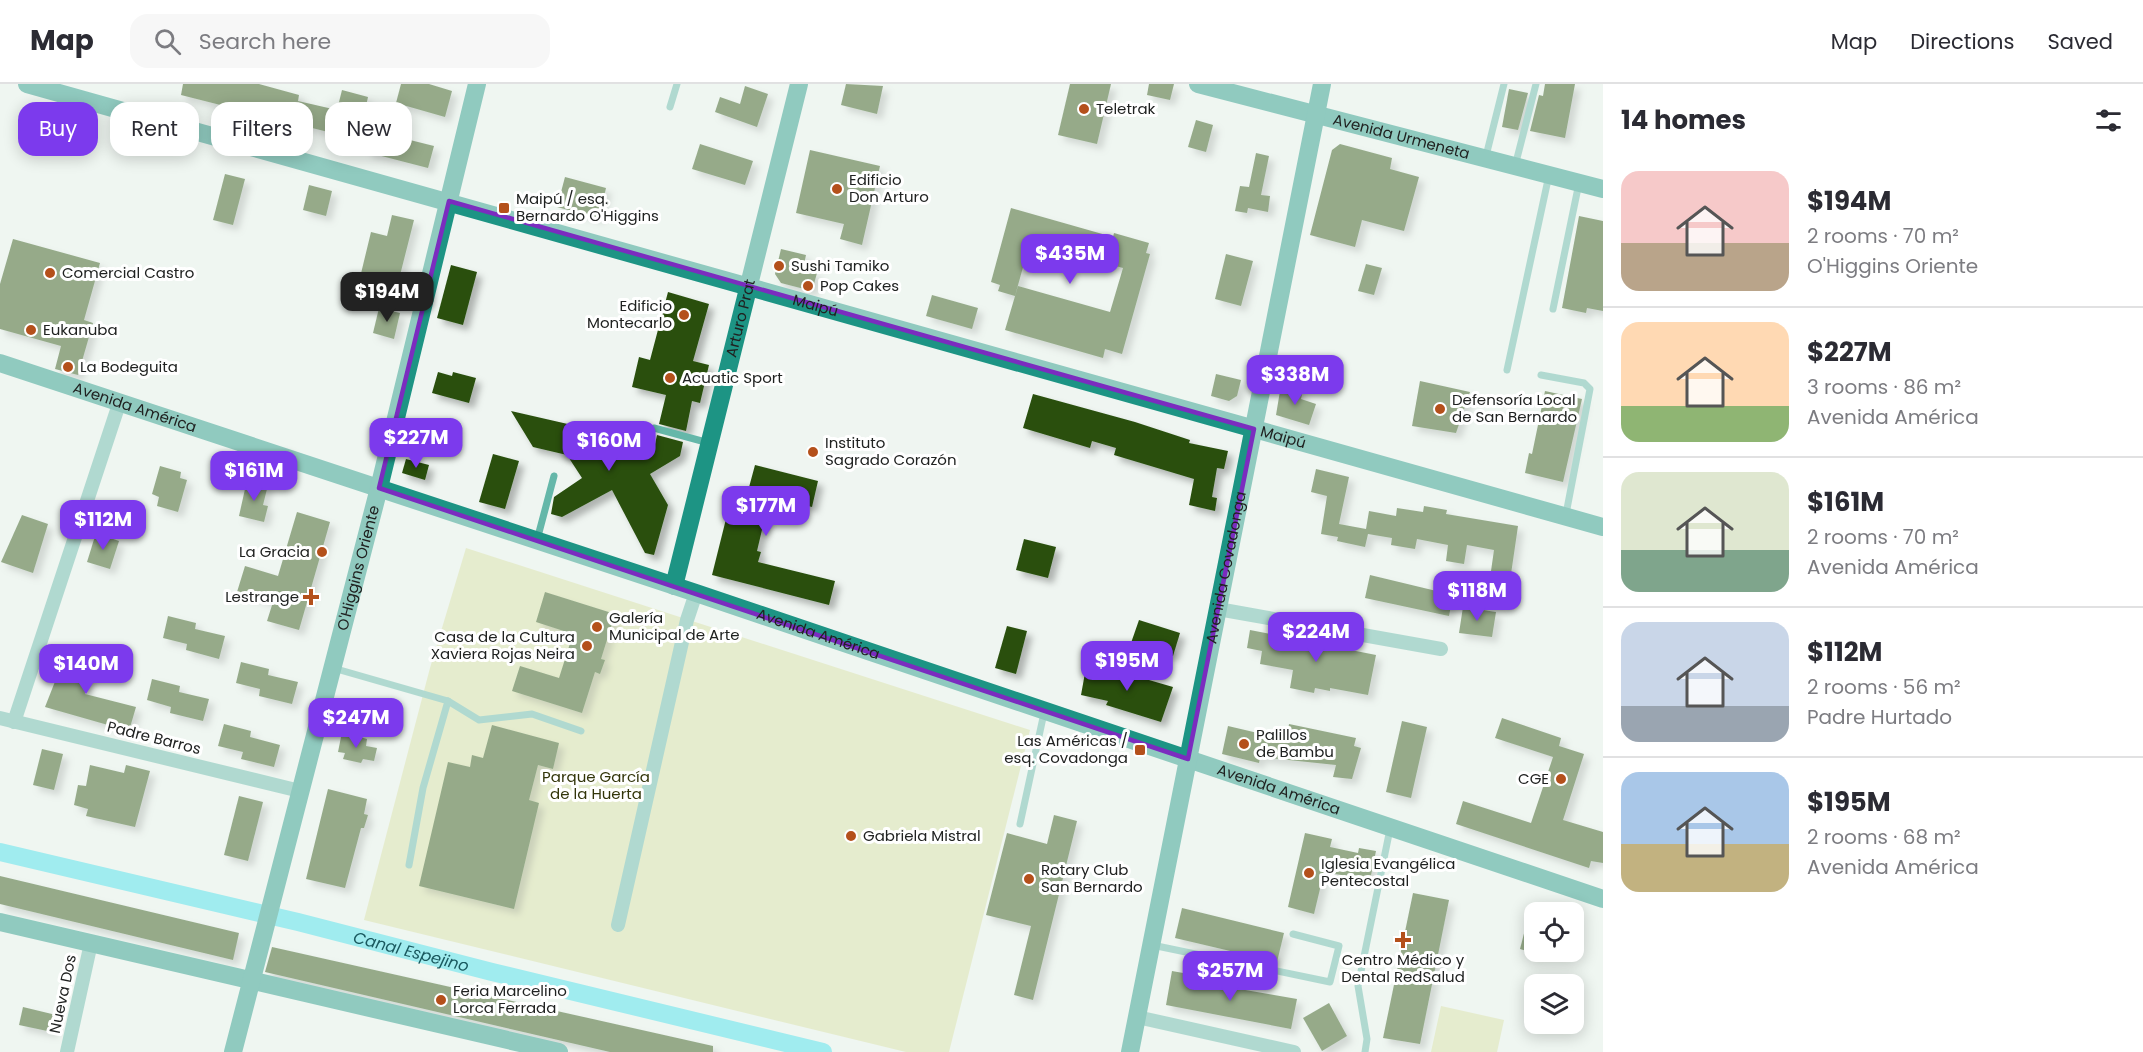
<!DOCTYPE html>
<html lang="en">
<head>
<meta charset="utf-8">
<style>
	body { margin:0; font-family:Poppins,sans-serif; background:#f7f7f7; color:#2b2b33; height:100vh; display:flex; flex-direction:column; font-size:22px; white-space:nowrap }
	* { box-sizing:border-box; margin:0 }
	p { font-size:20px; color:#7c7c81 }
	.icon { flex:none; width:33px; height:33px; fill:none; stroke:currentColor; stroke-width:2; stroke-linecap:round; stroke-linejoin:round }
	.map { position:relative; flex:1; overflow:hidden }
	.side { display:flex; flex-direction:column; background:#fff; width:540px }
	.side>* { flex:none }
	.hud { position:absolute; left:18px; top:18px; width:570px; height:54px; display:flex; gap:12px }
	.controls { position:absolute; left:1524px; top:818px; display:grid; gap:12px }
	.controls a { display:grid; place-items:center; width:60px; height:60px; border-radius:12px; background:#fff; box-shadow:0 3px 15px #0003; font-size:30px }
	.price { position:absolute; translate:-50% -51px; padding:0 14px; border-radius:12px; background:#7c3aed; color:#fff; font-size:20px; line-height:39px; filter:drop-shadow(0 2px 3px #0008) }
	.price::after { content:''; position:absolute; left:50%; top:36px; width:18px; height:14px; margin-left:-9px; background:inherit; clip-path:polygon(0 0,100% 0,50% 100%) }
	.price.active { background:#222; color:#fff }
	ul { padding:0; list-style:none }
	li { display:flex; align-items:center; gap:18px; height:150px; padding:0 18px }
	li+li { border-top:2px solid #e1e1e2 }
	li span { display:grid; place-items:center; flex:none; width:168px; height:120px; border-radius:18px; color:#555 }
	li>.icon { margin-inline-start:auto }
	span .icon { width:72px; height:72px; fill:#fffc; stroke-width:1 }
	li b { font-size:26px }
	h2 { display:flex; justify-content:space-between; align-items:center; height:72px; padding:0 18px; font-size:26px }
	.tag { padding:0 21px; border-radius:18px; background:#fff; box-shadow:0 3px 15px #0003; font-size:21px; line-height:54px }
	.tag.active { background:#7c3aed; color:#fff }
	header { display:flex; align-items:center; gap:36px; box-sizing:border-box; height:84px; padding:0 30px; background:#fff; border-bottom:2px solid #e1e1e2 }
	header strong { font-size:28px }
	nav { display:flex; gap:33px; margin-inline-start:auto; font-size:21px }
	.search { width:420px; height:54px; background:#f7f7f7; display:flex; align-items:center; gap:15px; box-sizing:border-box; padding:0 21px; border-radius:18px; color:#7c7c81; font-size:22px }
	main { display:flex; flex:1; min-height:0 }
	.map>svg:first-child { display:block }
	.green { fill:#dae0a4 }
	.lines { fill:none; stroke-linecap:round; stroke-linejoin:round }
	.canal { stroke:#42dfed; stroke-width:18 }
	.building { fill:#29500f; filter:url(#shadow) }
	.lane { stroke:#65b7a9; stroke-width:7 }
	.street { stroke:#65b7a9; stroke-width:14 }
	.secondary { stroke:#1d9484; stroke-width:18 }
	.marked { fill:none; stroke:#7b2cbf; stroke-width:4.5; stroke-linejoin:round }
	.poi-dot { fill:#b4501b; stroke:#fff; stroke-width:2 }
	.labels { text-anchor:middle; stroke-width:6; stroke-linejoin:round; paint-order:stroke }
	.poi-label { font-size:15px; fill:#202221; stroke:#fff; text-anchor:start }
	.street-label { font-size:15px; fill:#202221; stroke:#fff }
	.park-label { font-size:15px; fill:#323509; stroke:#fff }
	.water-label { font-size:16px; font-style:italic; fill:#1a595f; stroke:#fff }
</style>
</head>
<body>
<header>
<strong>Map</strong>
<div class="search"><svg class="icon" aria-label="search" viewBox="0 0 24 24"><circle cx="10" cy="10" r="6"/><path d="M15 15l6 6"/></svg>Search here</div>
<nav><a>Map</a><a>Directions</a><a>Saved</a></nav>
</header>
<main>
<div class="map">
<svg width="1603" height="968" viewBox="0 0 1603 968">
	<defs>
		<filter id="shadow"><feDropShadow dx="5.5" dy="5.5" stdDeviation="3" flood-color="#0004"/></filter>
	</defs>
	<rect width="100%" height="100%" fill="#eff5f1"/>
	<!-- green -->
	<g class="green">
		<polygon points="466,464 1030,646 949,968 906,968 364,836 430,584"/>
		<polygon points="1441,922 1504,936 1497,968 1431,968"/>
	</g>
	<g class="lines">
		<!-- canal -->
		<path class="canal" id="s1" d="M0,768L298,838L492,888L823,968"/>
	</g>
	<!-- building -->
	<g class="building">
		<polygon points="183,0 259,0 299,11 298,17 337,26 342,6 368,13 365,27 394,34 390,51 434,62 428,84 366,68 368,60 331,51 332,49 181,11"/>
		<polygon points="401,0 429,0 452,7 445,33 396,19"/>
		<polygon points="846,0 883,2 877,30 841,21"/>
		<polygon points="1070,0 1111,0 1097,60 1058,51"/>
		<polygon points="1149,0 1174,0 1170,16 1147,11"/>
		<polygon points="1545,0 1575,0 1565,54 1530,47 1539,11 1543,12"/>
		<polygon points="745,2 768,10 757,43 715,28 720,13 740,20"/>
		<polygon points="1509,5 1528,9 1518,46 1502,43"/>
		<polygon points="1196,36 1213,41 1206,68 1188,63"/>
		<polygon points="700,60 753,77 745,101 692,85"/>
		<polygon points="1340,60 1392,74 1390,85 1419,93 1404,147 1362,136 1355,163 1310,151 1332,66"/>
		<polygon points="810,66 880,82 862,161 840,155 844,140 796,129"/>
		<polygon points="1256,69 1269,72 1261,111 1270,112 1268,128 1248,124 1247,129 1235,127 1240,102 1249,103"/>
		<polygon points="225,90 245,95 233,141 213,136"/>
		<polygon points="565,93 606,104 599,134 557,123"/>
		<polygon points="309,101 332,107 326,132 303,126"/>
		<polygon points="1011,124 1113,153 1114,149 1149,159 1146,169 1150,170 1122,270 1105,265 1103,274 1005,246 1018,202 1110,228 1123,184 1030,158 1015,212 998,207 1000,201 991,198"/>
		<polygon points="392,131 414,136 394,215 357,206 371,148 387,152"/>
		<polygon points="1579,132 1603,137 1603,227 1587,224 1586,229 1562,224"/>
		<polygon points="13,155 100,179 84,236 93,239 78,291 55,285 61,262 0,245 0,200"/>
		<polygon points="781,165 806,171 803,185 817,189 812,207 781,199 775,190"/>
		<polygon points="1226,170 1253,177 1241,222 1215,215"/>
		<polygon points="1366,180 1382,184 1374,211 1358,207"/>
		<polygon points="451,181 477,188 463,241 437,234"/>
		<polygon points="668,208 709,220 693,277 709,281 700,319 692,317 686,347 659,340 666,311 632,303 639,273 650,276"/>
		<polygon points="932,211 978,224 972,245 926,232"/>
		<polygon points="379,224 400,229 394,255 373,249"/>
		<polygon points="438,288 452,292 453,288 476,294 469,319 432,309"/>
		<polygon points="1216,290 1241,296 1237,312 1229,317 1211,312"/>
		<polygon points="1420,297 1470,308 1456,349 1412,342"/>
		<polygon points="1281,301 1303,306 1301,315 1316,320 1309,341 1276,331"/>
		<polygon points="1545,307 1582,315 1563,398 1525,389 1529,369 1532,370"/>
		<polygon points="1033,310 1135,338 1190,356 1189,359 1228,367 1224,385 1217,384 1212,413 1217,414 1215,427 1189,421 1194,395 1114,371 1116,364 1092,357 1090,364 1023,344"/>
		<polygon points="511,327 655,360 657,351 683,358 680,372 650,390 668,421 654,471 645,469 612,406 562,433 551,430 554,413 582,394 567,371 533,363"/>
		<polygon points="493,370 519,377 505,425 479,418"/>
		<polygon points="406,375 429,381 425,396 402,389"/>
		<polygon points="755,381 818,397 812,423 770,412 757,467 761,468 758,478 835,497 829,521 712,491 734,403 748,407"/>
		<polygon points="160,382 181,388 180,394 187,396 178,428 157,422 159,413 152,410"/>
		<polygon points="1316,385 1349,393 1339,440 1366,445 1369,427 1396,432 1397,424 1423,428 1424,422 1447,426 1446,430 1518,442 1511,490 1491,487 1494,466 1467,461 1464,480 1446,477 1448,461 1417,455 1415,465 1391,461 1392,454 1368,450 1365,463 1337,457 1338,453 1321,450 1327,412 1311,408"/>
		<polygon points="247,396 268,401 263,421 268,422 264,438 239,432"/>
		<polygon points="297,428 330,438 299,546 267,537 273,518 237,508 245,482 278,492"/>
		<polygon points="22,431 48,440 33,489 1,478"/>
		<polygon points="96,449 119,457 110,485 87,478"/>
		<polygon points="1024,455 1056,463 1048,494 1016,486"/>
		<polygon points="1370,491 1453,511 1449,532 1365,514"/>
		<polygon points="545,508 615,530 601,575 605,576 600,590 595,588 582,629 512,607 520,582 559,594 573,550 536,538"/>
		<polygon points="1463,523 1496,528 1492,553 1459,549"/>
		<polygon points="168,532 196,539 195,545 225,552 219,575 186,566 187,560 163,554"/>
		<polygon points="1139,536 1180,549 1173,572 1131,559"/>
		<polygon points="1007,542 1027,547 1016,590 995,584"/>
		<polygon points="1250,546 1376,571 1368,611 1330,604 1330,607 1315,604 1314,609 1290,604 1293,586 1260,580 1262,567 1247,564"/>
		<polygon points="67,567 97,577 85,610 136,623 129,647 45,623"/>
		<polygon points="241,578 269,585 268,591 298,598 292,620 259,612 260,605 236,599"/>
		<polygon points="1087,578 1173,603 1161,638 1106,621 1108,617 1081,611"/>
		<polygon points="152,595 180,602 179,608 209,615 203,637 170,629 171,623 147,616"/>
		<polygon points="1502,634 1561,654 1559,662 1584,670 1563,736 1603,748 1603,779 1591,777 1589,784 1456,740 1463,717 1531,739 1553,673 1495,654"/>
		<polygon points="1402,637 1427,643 1411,714 1386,708"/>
		<polygon points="224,640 251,647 250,653 280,661 274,683 241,675 243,668 218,662"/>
		<polygon points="1289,640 1356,654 1354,662 1361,664 1352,695 1333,693 1336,681 1260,673 1259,679 1222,670 1228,642 1279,654 1287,653"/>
		<polygon points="492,641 559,659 553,685 538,681 529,716 539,719 514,825 419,802 448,678 470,683 472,671 483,674"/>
		<polygon points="342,648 367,655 366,662 377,664 374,677 363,675 361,679 343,675 345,669 338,668"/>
		<polygon points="42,665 63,670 54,706 33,701"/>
		<polygon points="90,681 124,689 126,681 150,687 135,743 86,732 88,725 74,721 78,701 86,702"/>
		<polygon points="328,705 367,715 364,730 368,731 364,744 361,744 345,804 306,795"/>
		<polygon points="239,712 263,718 248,777 224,771"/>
		<polygon points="1054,731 1077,737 1033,916 1014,911 1031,842 986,831 1007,749 1047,760"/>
		<polygon points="1305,749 1332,755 1330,763 1358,769 1359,764 1376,767 1370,796 1324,788 1314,830 1288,823"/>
		<polygon points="0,792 239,849 233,876 0,820"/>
		<polygon points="1413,809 1449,816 1420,960 1383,954"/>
		<polygon points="1182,824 1284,849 1277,878 1175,854"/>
		<polygon points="1530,826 1534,826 1534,869 1520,865"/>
		<polygon points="272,863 713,962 713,968 610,968 265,888"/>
		<polygon points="1172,887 1200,892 1199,898 1297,915 1291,945 1166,921"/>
		<polygon points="1329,919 1347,952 1322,967 1303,934"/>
		<polygon points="23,923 56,931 52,948 19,941"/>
	</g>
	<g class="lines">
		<!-- lane -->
		<g class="lane">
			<polyline points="670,23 677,0"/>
			<polyline points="1486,72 1504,0"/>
			<polyline points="1515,82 1536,0"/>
			<polyline points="1553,225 1579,99"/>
			<polyline points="1507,286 1549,91"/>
			<polyline points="1541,291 1584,299 1590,305 1566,430"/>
			<polyline points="654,344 709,359"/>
			<polyline points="537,456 554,392"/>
			<polyline points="333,584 448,617 423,704 409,781"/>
			<polyline points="448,617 479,636 532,630 581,647"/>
			<polyline points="1020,740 1044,629"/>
			<polyline points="1152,861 1330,898 1339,862 1293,850"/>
			<polyline points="1365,968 1367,955 1358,902 1390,745"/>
		</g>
		<!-- street -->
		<g class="street">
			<polyline points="1218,525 1441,565"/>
			<polyline points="0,634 300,707"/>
			<polyline points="14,638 120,317"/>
			<polyline points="618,841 687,536 696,509"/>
			<polyline points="1137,933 1294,968"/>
			<polyline points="67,968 91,859"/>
		</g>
		<!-- secondary -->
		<g class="secondary">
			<path id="s2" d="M27,0L1603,443"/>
			<path id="s3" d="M1198,0L1603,105"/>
			<path id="s4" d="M0,279L696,509L1603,815"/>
			<path id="s5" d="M674,502L799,0"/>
			<polyline points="0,838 559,968"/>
			<path id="s6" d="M233,968L379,404L477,0"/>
			<path id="s7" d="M1130,968L1322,0"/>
		</g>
	</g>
	<!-- marked area -->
	<path d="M0 0H1603V968H0ZM449,117L1254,345L1188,675L379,404Z" fill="#eff5f1" fill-opacity=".55" fill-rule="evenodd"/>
	<path class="marked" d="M449,117L1254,345L1188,675L379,404Z"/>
	<!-- markers -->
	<g class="poi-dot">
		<circle cx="1084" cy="25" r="6"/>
		<circle cx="837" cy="105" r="6"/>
		<rect x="498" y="118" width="12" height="12" rx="3"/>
		<circle cx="779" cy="182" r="6"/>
		<circle cx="50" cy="189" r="6"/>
		<circle cx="808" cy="202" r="6"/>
		<circle cx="684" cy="231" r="6"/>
		<circle cx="31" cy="246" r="6"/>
		<circle cx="68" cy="283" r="6"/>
		<circle cx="670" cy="294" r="6"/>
		<circle cx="1440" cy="325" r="6"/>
		<circle cx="813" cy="368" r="6"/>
		<circle cx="322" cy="468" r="6"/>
		<path d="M308 504h6v6h6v6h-6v6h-6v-6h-6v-6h6z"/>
		<circle cx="597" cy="543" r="6"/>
		<circle cx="587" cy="562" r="6"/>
		<circle cx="1244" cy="660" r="6"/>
		<rect x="1134" y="660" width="12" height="12" rx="3"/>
		<circle cx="1561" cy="695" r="6"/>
		<circle cx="851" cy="752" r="6"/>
		<circle cx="1309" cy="789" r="6"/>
		<circle cx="1029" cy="795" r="6"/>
		<path d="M1400 847h6v6h6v6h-6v6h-6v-6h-6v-6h6z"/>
		<circle cx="441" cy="916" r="6"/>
	</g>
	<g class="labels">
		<!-- poi labels -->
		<g class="poi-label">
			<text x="1096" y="30">Teletrak</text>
			<text x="849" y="101">Edificio<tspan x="849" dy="17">Don Arturo</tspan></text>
			<text x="516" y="120">Maipú / esq.<tspan x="516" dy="17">Bernardo O'Higgins</tspan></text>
			<text x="791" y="187">Sushi Tamiko</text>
			<text x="62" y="194">Comercial Castro</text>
			<text x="820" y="207">Pop Cakes</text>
			<text x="672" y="227" text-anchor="end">Edificio<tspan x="672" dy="17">Montecarlo</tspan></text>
			<text x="43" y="251">Eukanuba</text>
			<text x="80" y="288">La Bodeguita</text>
			<text x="682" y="299">Acuatic Sport</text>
			<text x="1452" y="321">Defensoría Local<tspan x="1452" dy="17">de San Bernardo</tspan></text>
			<text x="825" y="364">Instituto<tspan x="825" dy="17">Sagrado Corazón</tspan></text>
			<text x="310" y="473" text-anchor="end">La Gracia</text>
			<text x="299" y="518" text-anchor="end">Lestrange</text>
			<text x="609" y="539">Galería<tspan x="609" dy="17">Municipal de Arte</tspan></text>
			<text x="575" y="558" text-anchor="end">Casa de la Cultura<tspan x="575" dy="17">Xaviera Rojas Neira</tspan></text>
			<text x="1256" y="656">Palillos<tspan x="1256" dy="17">de Bambu</tspan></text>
			<text x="1128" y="662" text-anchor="end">Las Américas /<tspan x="1128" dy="17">esq. Covadonga</tspan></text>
			<text x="1549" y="700" text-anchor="end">CGE</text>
			<text x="863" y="757">Gabriela Mistral</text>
			<text x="1321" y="785">Iglesia Evangélica<tspan x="1321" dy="17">Pentecostal</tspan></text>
			<text x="1041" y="791">Rotary Club<tspan x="1041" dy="17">San Bernardo</tspan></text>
			<text x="1403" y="881" text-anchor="middle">Centro Médico y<tspan x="1403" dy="17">Dental RedSalud</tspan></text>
			<text x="453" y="912">Feria Marcelino<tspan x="453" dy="17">Lorca Ferrada</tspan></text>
		</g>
		<!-- street labels -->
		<g class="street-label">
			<text dy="5" stroke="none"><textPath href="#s3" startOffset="210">Avenida Urmeneta</textPath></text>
			<text dy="5" stroke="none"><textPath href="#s2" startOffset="819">Maipú</textPath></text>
			<text dy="5" stroke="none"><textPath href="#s5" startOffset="276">Arturo Prat</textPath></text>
			<text dy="5" stroke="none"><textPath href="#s4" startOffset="142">Avenida América</textPath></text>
			<text dy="5" stroke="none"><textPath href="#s2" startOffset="1305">Maipú</textPath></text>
			<text dy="5" stroke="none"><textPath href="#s7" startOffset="494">Avenida Covadonga</textPath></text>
			<text dy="5" stroke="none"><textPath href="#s6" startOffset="500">O'Higgins Oriente</textPath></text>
			<text dy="5" stroke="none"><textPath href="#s4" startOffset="862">Avenida América</textPath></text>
			<text transform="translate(154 654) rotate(14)" y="5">Padre Barros</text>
			<text dy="5" stroke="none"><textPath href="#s4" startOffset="1348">Avenida América</textPath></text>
			<text transform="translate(63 910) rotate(-78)" y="5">Nueva Dos</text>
		</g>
		<!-- park labels -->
		<g class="park-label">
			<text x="596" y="698">Parque García<tspan x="596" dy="17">de la Huerta</tspan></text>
		</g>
		<!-- water labels -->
		<g class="water-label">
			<text dy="6" stroke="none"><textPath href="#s1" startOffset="423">Canal Espejino</textPath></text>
		</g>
	</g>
</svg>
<div class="controls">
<a><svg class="icon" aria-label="locate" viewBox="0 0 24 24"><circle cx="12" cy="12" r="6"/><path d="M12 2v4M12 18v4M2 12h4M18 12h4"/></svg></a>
<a><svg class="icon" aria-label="layers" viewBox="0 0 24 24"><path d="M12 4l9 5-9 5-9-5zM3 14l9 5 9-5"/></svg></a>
</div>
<b class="price" style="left:1070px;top:201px">$435M</b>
<b class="price active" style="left:387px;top:239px">$194M</b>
<b class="price" style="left:1295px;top:322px">$338M</b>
<b class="price" style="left:416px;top:385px">$227M</b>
<b class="price" style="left:609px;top:388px">$160M</b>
<b class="price" style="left:254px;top:418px">$161M</b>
<b class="price" style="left:766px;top:453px">$177M</b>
<b class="price" style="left:103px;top:467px">$112M</b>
<b class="price" style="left:1477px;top:538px">$118M</b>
<b class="price" style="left:1316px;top:579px">$224M</b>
<b class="price" style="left:1127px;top:608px">$195M</b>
<b class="price" style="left:86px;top:611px">$140M</b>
<b class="price" style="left:356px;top:665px">$247M</b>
<b class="price" style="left:1230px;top:918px">$257M</b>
<div class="hud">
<a class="tag active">Buy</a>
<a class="tag">Rent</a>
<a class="tag">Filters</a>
<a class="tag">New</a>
</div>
</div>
<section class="side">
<h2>14 homes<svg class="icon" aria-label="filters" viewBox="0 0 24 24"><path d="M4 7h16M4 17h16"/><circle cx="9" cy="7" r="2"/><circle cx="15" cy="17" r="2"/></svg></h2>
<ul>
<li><span style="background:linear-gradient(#f6c9c9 60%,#b9a48a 0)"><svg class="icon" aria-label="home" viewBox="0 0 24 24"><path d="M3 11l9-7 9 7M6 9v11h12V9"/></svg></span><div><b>$194M</b><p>2 rooms · 70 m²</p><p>O'Higgins Oriente</p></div></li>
<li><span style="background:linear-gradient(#ffd9b3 70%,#8fb573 0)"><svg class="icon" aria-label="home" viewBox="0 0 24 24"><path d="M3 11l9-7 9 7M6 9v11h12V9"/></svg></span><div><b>$227M</b><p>3 rooms · 86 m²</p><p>Avenida América</p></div></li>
<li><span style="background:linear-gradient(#dfe7d0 65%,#7fa58c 0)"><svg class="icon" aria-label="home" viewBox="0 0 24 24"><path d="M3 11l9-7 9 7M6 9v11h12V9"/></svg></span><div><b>$161M</b><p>2 rooms · 70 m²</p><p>Avenida América</p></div></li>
<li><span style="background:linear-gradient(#c9d6e8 70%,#9aa5b1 0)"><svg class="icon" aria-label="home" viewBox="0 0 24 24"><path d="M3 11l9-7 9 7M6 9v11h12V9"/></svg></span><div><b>$112M</b><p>2 rooms · 56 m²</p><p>Padre Hurtado</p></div></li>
<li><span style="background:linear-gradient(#a9c7e8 60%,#c2b280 0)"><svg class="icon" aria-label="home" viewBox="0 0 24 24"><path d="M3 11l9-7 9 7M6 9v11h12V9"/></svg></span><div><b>$195M</b><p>2 rooms · 68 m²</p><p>Avenida América</p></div></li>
</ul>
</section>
</main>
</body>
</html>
